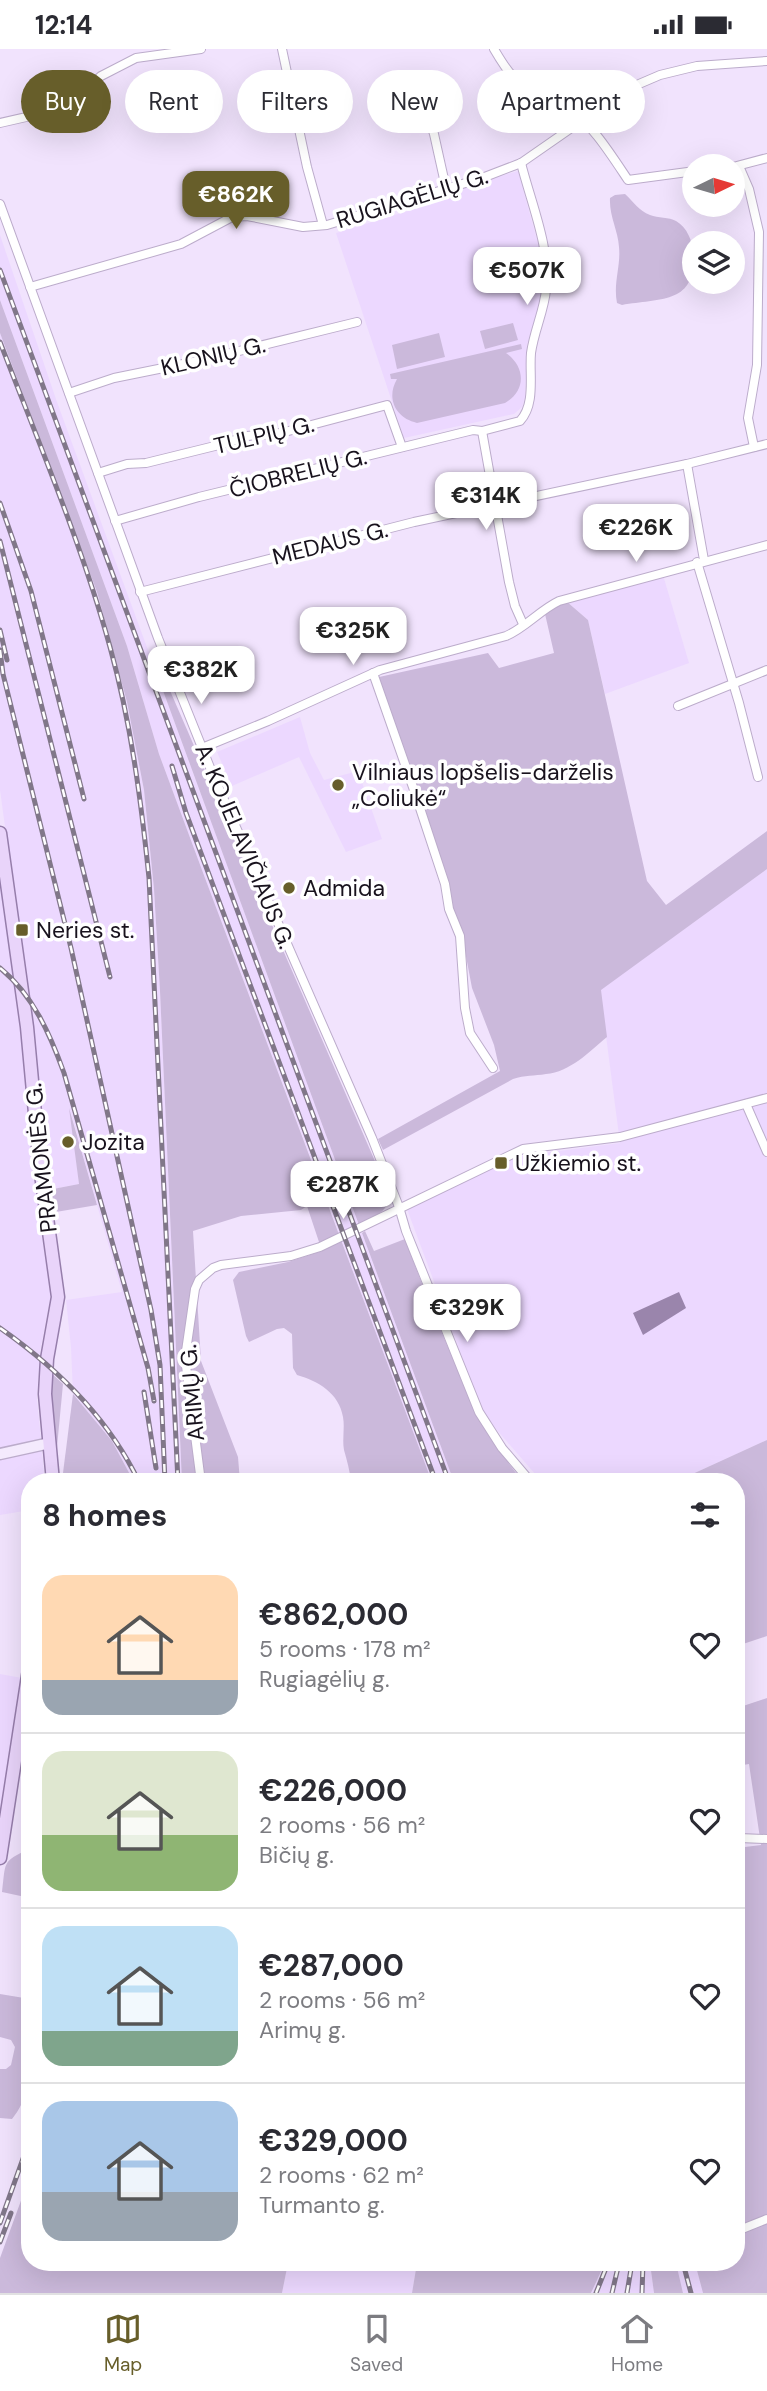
<!DOCTYPE html>
<html lang="en">
<head>
<meta charset="utf-8">
<style>
	body { margin:0; font-family:"DM Sans",sans-serif; background:#f7f7f7; color:#2b2b33; height:100vh; display:flex; flex-direction:column; font-size:26px; white-space:nowrap }
	* { box-sizing:border-box; margin:0 }
	p { font-size:23px; color:#7c7c81 }
	.icon { flex:none; width:38px; height:38px; fill:none; stroke:currentColor; stroke-width:2; stroke-linecap:round; stroke-linejoin:round }
	.map { position:relative; flex:1; overflow:hidden }
	.drawer { position:absolute; left:21px; top:1424px; width:724px; height:798px; display:flex; flex-direction:column; background:#fff; border-radius:28px; box-shadow:0 7px 28px #0002 }
	.drawer>* { flex:none }
	.guide { position:absolute; left:21px; top:21px; width:726px; height:63px; display:flex; gap:14px }
	.needle { width:46px; rotate:85deg }
	.controls { position:absolute; left:682px; top:105px; display:grid; gap:14px }
	.controls a { display:grid; place-items:center; width:63px; height:63px; border-radius:50%; background:#fff; box-shadow:0 7px 28px #0002; font-size:35px }
	.price { position:absolute; translate:-50% -60px; padding:0 16px; border-radius:14px; background:#fff; color:#222; font-size:23px; line-height:46px; filter:drop-shadow(0 2px 4px #0008) }
	.price::after { content:''; position:absolute; left:50%; top:42px; width:21px; height:16px; margin-left:-10px; background:inherit; clip-path:polygon(0 0,100% 0,50% 100%) }
	.price.selected { background:#675e2a; color:#fff }
	ul { padding:0; list-style:none }
	li { display:flex; align-items:center; gap:21px; height:175px; padding:0 21px }
	li+li { border-top:2px solid #e1e1e2 }
	li span { display:grid; place-items:center; flex:none; width:196px; height:140px; border-radius:21px; color:#555 }
	li>.icon { margin-inline-start:auto }
	span .icon { width:84px; height:84px; fill:#fffc; stroke-width:1 }
	li b { font-size:30px }
	h2 { display:flex; justify-content:space-between; align-items:center; height:84px; padding:0 21px; font-size:30px }
	.pill { padding:0 24px; border-radius:32px; background:#fff; box-shadow:0 7px 28px #0002; font-size:24px; line-height:63px }
	.pill.selected { background:#675e2a; color:#fff }
	.status { display:flex; justify-content:space-between; align-items:center; height:49px; padding:0 35px; background:#fff; direction:ltr }
	.status svg { height:19px; fill:currentColor }
	.tab-bar { display:flex; justify-content:space-around; align-items:center; height:98px; border-top:2px solid #e1e1e2; background:#fff; font-size:19px; color:#7c7c81 }
	.tab-bar a { display:grid; justify-items:center; gap:4px }
	.tab-bar .selected { color:#675e2a }
	.map>svg:first-child { display:block }
	.built { fill:#ecd8ff }
	.green { fill:#cbb9db }
	.water { fill:#9a85ac }
	.lines { fill:none; stroke-linecap:round; stroke-linejoin:round }
	.minor-casing { stroke:#bcaccb; stroke-width:10 }
	.secondary-casing { stroke:#bcaccb; stroke-width:13 }
	.primary-casing { stroke:#967eab; stroke-width:15 }
	.minor { stroke:#fff; stroke-width:8 }
	.secondary { stroke:#f4eafd; stroke-width:10 }
	.primary { stroke:#e9d4fa; stroke-width:12 }
	.rail-casing { stroke:#817789; stroke-width:5 }
	.rail { stroke:#fff; stroke-width:2.5; stroke-dasharray:8; stroke-linecap:butt }
	.poi-dot { fill:#675e2a; stroke:#fff; stroke-width:2.5 }
	.labels { text-anchor:middle; stroke-width:7; stroke-linejoin:round; paint-order:stroke }
	.street-label { font-size:23px; fill:#18121d; stroke:#fff }
	.poi-label { font-size:23px; fill:#18121d; stroke:#fff; text-anchor:start }
</style>
</head>
<body>
<div class="status"><b>12:14</b><svg viewBox="0 0 49 12"><path d="M0 12V9h3v3zM5 12V6h3v6zM10 12V3h3v9zM15 12V0h3v12zM26 1h20v11H26zM47 4h2v5h-2z"/></svg></div>
<div class="map">
<svg width="767" height="2244" viewBox="0 0 767 2244">
	<rect width="100%" height="100%" fill="#f1e3fd"/>
	<!-- built -->
	<g class="built">
		<polygon points="518,122 539,198 543,222 542,245 527,296 525,348 522,358 514,365 404,389 336,184 421,158 420,151"/>
		<polygon points="0,186 57,353 359,1176 339,1184 202,821 159,705 127,597 0,251"/>
		<polygon points="0,284 97,543 127,653 144,741 154,840 160,942 182,1433 134,1433 112,1392 73,1345 71,1298 66,1251 122,1243 71,1065 79,1135 48,1141 30,960 0,741"/>
		<polygon points="663,526 689,614 605,645 588,571 566,552"/>
		<polygon points="300,668 310,704 324,731 358,722 382,790 346,803 299,708 232,737 217,703"/>
		<polygon points="767,820 767,1391 675,1433 542,1433 496,1380 481,1359 407,1160 513,1108 620,1094 600,941"/>
		<polygon points="0,822 15,934 42,1189 51,1246 40,1303 37,1349 45,1433 30,1433 30,1461 0,1466"/>
		<polygon points="362,1184 454,1433 432,1433 342,1193"/>
		<polygon points="0,1625 22,1629 0,1787"/>
		<polygon points="288,2214 417,2214 412,2244 282,2244"/>
		<polygon points="605,2214 650,2214 654,2244 591,2244"/>
		<polygon points="676,2214 695,2214 703,2244 683,2244"/>
	</g>
	<!-- green -->
	<g class="green">
		<path d="M625,145C633,152 639,162 650,166C658,169 669,168 676,172C687,178 693,193 693,204C697,255 662,249 622,256L617,254C613,234 621,217 619,198C618,181 609,167 610,149L615,146Z"/>
		<path d="M0,251L127,597L159,705L202,821L432,1433H351C350,1422 347,1412 344,1401C342,1390 345,1379 343,1368C339,1344 318,1332 297,1326L293,1319L292,1285L284,1279L277,1280L249,1293L246,1287L233,1231L239,1223L288,1213L322,1202L307,1157L301,1161L241,1167L193,1182L201,1312L238,1408L240,1433H182L160,942L154,840L144,741L127,653L97,543L0,284Z"/>
		<polygon points="513,274 518,291 485,300 480,282"/>
		<polygon points="439,284 445,308 397,320 392,296"/>
		<path d="M521,295L522,300L506,304C526,318 526,342 505,354L417,374C395,369 386,349 397,330H391L390,325Z"/>
		<path d="M566,552L588,571L647,832L666,856L767,782V820L601,941L607,988C589,1003 570,1023 546,1025C534,1027 525,1026 513,1030L383,1101L378,1090L500,1022L494,996L472,939L461,881L455,868L445,830L379,628L488,604L499,619L554,604L545,565Z"/>
		<path d="M168,637L388,1142C393,1161 374,1168 359,1176L162,639Z"/>
		<polygon points="69,1059 97,1156 50,1164 48,1141 79,1135"/>
		<path d="M365,1182L374,1202L405,1190C418,1225 432,1261 447,1296C468,1346 488,1393 524,1433H454L362,1184Z"/>
		<polygon points="50,1323 63,1335 57,1398 55,1397"/>
		<polygon points="73,1345 112,1392 134,1433 108,1433 63,1424"/>
		<polygon points="767,1391 767,1587 737,1597 737,1433 675,1433"/>
		<polygon points="767,1649 767,2244 703,2244 695,2214 737,2214 737,1799 761,1796 749,1715 737,1717 737,1659"/>
		<path d="M30,1800V1849L2,1843C6,1814 1,1812 30,1800Z"/>
		<path d="M0,1945L30,1950C30,1990 39,2038 12,2070L0,2069V2020H6L11,2016L15,1998L11,1991L0,1988Z"/>
		<polygon points="30,2127 30,2214 288,2214 282,2244 0,2244 0,2209"/>
		<polygon points="417,2214 605,2214 591,2244 412,2244"/>
		<polygon points="650,2214 676,2214 683,2244 654,2244"/>
	</g>
	<!-- water -->
	<polygon class="water" points="679,1243 686,1259 643,1286 633,1264"/>
	<g class="lines">
		<defs>
			<g id="minor">
				<polyline points="282,0 307,118 323,176"/>
				<path d="M494,0C508,24 514,33 540,44C548,47 558,50 565,55C592,75 610,104 628,131L695,122"/>
				<polyline points="417,32 434,85 446,139"/>
				<polyline points="0,74 57,61 81,45 101,27 136,9 201,0"/>
				<polyline points="739,117 749,140 759,183 757,316 748,369 754,398"/>
				<polyline points="733,118 767,109"/>
				<polyline points="0,155 158,589 211,721 372,1089 399,1158 406,1182 479,1363 502,1399 531,1433"/>
				<polyline points="30,238 181,195 232,168 247,167 303,178 327,176 482,129 521,114 603,57 639,35 660,26 697,17 767,12"/>
				<polyline points="69,344 114,329 198,312 357,273"/>
				<polyline points="482,382 509,533 515,557 523,575"/>
				<polyline points="687,415 704,511"/>
				<polyline points="98,424 127,415 146,414 223,395 247,387 281,384 387,356 402,398"/>
				<path d="M115,472L199,448L473,381L482,382L520,372C536,355 529,325 531,304C534,282 544,262 546,241C551,200 531,154 521,114"/>
				<polyline points="697,513 739,654 758,728"/>
				<polyline points="140,543 414,473 687,415 767,395"/>
				<polyline points="373,624 414,741 445,835 449,860 460,887 465,959 470,984 493,1019"/>
				<polyline points="678,657 767,621"/>
				<path d="M202,699L268,672L380,621L506,587C525,579 540,561 559,552L767,496"/>
				<polyline points="746,1055 767,1103"/>
				<polyline points="201,1433 185,1309 195,1240 199,1231 213,1219 221,1216 291,1207 320,1198 523,1100 620,1088 767,1049"/>
				<polyline points="739,1789 767,1790"/>
				<polyline points="737,2182 767,2170"/>
			</g>
			<polyline id="secondary" points="0,1405 50,1394"/>
			<g id="primary">
				<polyline points="0,784 27,978 40,1118 58,1248 47,1310 45,1345 53,1433"/>
				<polyline points="0,1809 30,1614"/>
			</g>
		</defs>
		<!-- minor casing -->
		<use href="#minor" class="minor-casing"/>
		<!-- secondary casing -->
		<use href="#secondary" class="secondary-casing"/>
		<!-- primary casing -->
		<use href="#primary" class="primary-casing"/>
		<!-- minor -->
		<use href="#minor" class="minor"/>
		<!-- secondary -->
		<use href="#secondary" class="secondary"/>
		<!-- primary -->
		<use href="#primary" class="primary"/>
		<defs>
			<g id="rail">
				<polyline points="0,221 449,1433"/>
				<path d="M0,293C38,392 82,496 110,598C131,674 141,751 149,829L178,1433"/>
				<polyline points="0,454 31,542 84,750"/>
				<polyline points="0,492 110,928"/>
				<polyline points="0,581 7,611"/>
				<polyline points="0,601 3,625 71,899 151,1261 160,1316 165,1433"/>
				<polyline points="172,717 186,764 436,1433"/>
				<path d="M0,919C33,946 50,985 64,1024L148,1319L154,1352"/>
				<path d="M0,1279C57,1319 109,1370 139,1433"/>
				<polyline points="144,1343 156,1419"/>
				<polyline points="0,2174 30,2090"/>
				<polyline points="0,2193 11,2164"/>
				<polyline points="683,2214 691,2244"/>
				<polyline points="596,2244 608,2214"/>
				<polyline points="612,2244 619,2214"/>
				<polyline points="627,2244 632,2214"/>
				<polyline points="642,2244 643,2214"/>
			</g>
		</defs>
		<!-- rail casing -->
		<use href="#rail" class="rail-casing"/>
		<!-- rail -->
		<use href="#rail" class="rail"/>
	</g>
	<!-- markers -->
	<g class="poi-dot">
		<circle cx="338" cy="736" r="7"/>
		<circle cx="289" cy="839" r="7"/>
		<rect x="15" y="874" width="14" height="14" rx="3.5"/>
		<circle cx="68" cy="1093" r="7"/>
		<rect x="494" y="1107" width="14" height="14" rx="3.5"/>
	</g>
	<g class="labels">
		<!-- street labels -->
		<g class="street-label">
			<text transform="translate(412 149) rotate(-17)" y="8">RUGIAGĖLIŲ G.</text>
			<text transform="translate(213 307) rotate(-13)" y="8">KLONIŲ G.</text>
			<text transform="translate(264 386) rotate(-13)" y="8">TULPIŲ G.</text>
			<text transform="translate(298 424) rotate(-14)" y="8">ČIOBRELIŲ G.</text>
			<text transform="translate(330 494) rotate(-14)" y="8">MEDAUS G.</text>
			<text transform="translate(245 797) rotate(67)" y="8">A. KOJELAVIČIAUS G.</text>
			<text transform="translate(41 1109) rotate(-96)" y="8">PRAMONĖS G.</text>
			<text transform="translate(192 1344) rotate(-95)" y="8">ARIMŲ G.</text>
		</g>
		<!-- poi labels -->
		<g class="poi-label">
			<text x="352" y="731">Vilniaus lopšelis-darželis<tspan x="352" dy="26">„Coliukė“</tspan></text>
			<text x="303" y="847">Admida</text>
			<text x="36" y="889">Neries st.</text>
			<text x="82" y="1101">Jozita</text>
			<text x="515" y="1122">Užkiemio st.</text>
		</g>
	</g>
</svg>
<div class="controls">
<a><svg class="needle" viewBox="-14 -14 28 28"><path d="M0-13l5 13h-10z" fill="#e53935"/><path d="M0 13l5-13h-10z" fill="#7c7c81"/></svg></a>
<a><svg class="icon" aria-label="layers" viewBox="0 0 24 24"><path d="M12 4l9 5-9 5-9-5zM3 14l9 5 9-5"/></svg></a>
</div>
<b class="price selected" style="left:236px;top:182px">€862K</b>
<b class="price" style="left:527px;top:258px">€507K</b>
<b class="price" style="left:486px;top:483px">€314K</b>
<b class="price" style="left:636px;top:515px">€226K</b>
<b class="price" style="left:353px;top:618px">€325K</b>
<b class="price" style="left:201px;top:657px">€382K</b>
<b class="price" style="left:343px;top:1172px">€287K</b>
<b class="price" style="left:467px;top:1295px">€329K</b>
<div class="guide">
<a class="pill selected">Buy</a>
<a class="pill">Rent</a>
<a class="pill">Filters</a>
<a class="pill">New</a>
<a class="pill">Apartment</a>
</div>
<section class="drawer">
<h2>8 homes<svg class="icon" aria-label="filters" viewBox="0 0 24 24"><path d="M4 7h16M4 17h16"/><circle cx="9" cy="7" r="2"/><circle cx="15" cy="17" r="2"/></svg></h2>
<ul>
<li><span style="background:linear-gradient(#ffd9b3 75%,#9aa5b1 0)"><svg class="icon" aria-label="home" viewBox="0 0 24 24"><path d="M3 11l9-7 9 7M6 9v11h12V9"/></svg></span><div><b>€862,000</b><p>5 rooms · 178 m²</p><p>Rugiagėlių g.</p></div><svg class="icon" aria-label="heart" viewBox="0 0 24 24"><path d="M12 20l-8-8c-3-5 5-10 8-4 3-6 11-1 8 4z"/></svg></li>
<li><span style="background:linear-gradient(#dfe7d0 60%,#8fb573 0)"><svg class="icon" aria-label="home" viewBox="0 0 24 24"><path d="M3 11l9-7 9 7M6 9v11h12V9"/></svg></span><div><b>€226,000</b><p>2 rooms · 56 m²</p><p>Bičių g.</p></div><svg class="icon" aria-label="heart" viewBox="0 0 24 24"><path d="M12 20l-8-8c-3-5 5-10 8-4 3-6 11-1 8 4z"/></svg></li>
<li><span style="background:linear-gradient(#bfe0f5 75%,#7fa58c 0)"><svg class="icon" aria-label="home" viewBox="0 0 24 24"><path d="M3 11l9-7 9 7M6 9v11h12V9"/></svg></span><div><b>€287,000</b><p>2 rooms · 56 m²</p><p>Arimų g.</p></div><svg class="icon" aria-label="heart" viewBox="0 0 24 24"><path d="M12 20l-8-8c-3-5 5-10 8-4 3-6 11-1 8 4z"/></svg></li>
<li><span style="background:linear-gradient(#a9c7e8 65%,#9aa5b1 0)"><svg class="icon" aria-label="home" viewBox="0 0 24 24"><path d="M3 11l9-7 9 7M6 9v11h12V9"/></svg></span><div><b>€329,000</b><p>2 rooms · 62 m²</p><p>Turmanto g.</p></div><svg class="icon" aria-label="heart" viewBox="0 0 24 24"><path d="M12 20l-8-8c-3-5 5-10 8-4 3-6 11-1 8 4z"/></svg></li>
</ul>
</section>
</div>
<nav class="tab-bar">
<a class="selected"><svg class="icon" aria-label="map" viewBox="0 0 24 24"><path d="M3 6l6-2 6 2 6-2v14l-6 2-6-2-6 2zM9 4v14M15 6v14"/></svg>Map</a>
<a><svg class="icon" aria-label="saved" viewBox="0 0 24 24"><path d="M7 4h10v16l-5-4-5 4z"/></svg>Saved</a>
<a><svg class="icon" aria-label="home" viewBox="0 0 24 24"><path d="M3 11l9-7 9 7M6 9v11h12V9"/></svg>Home</a>
</nav>
</body>
</html>
